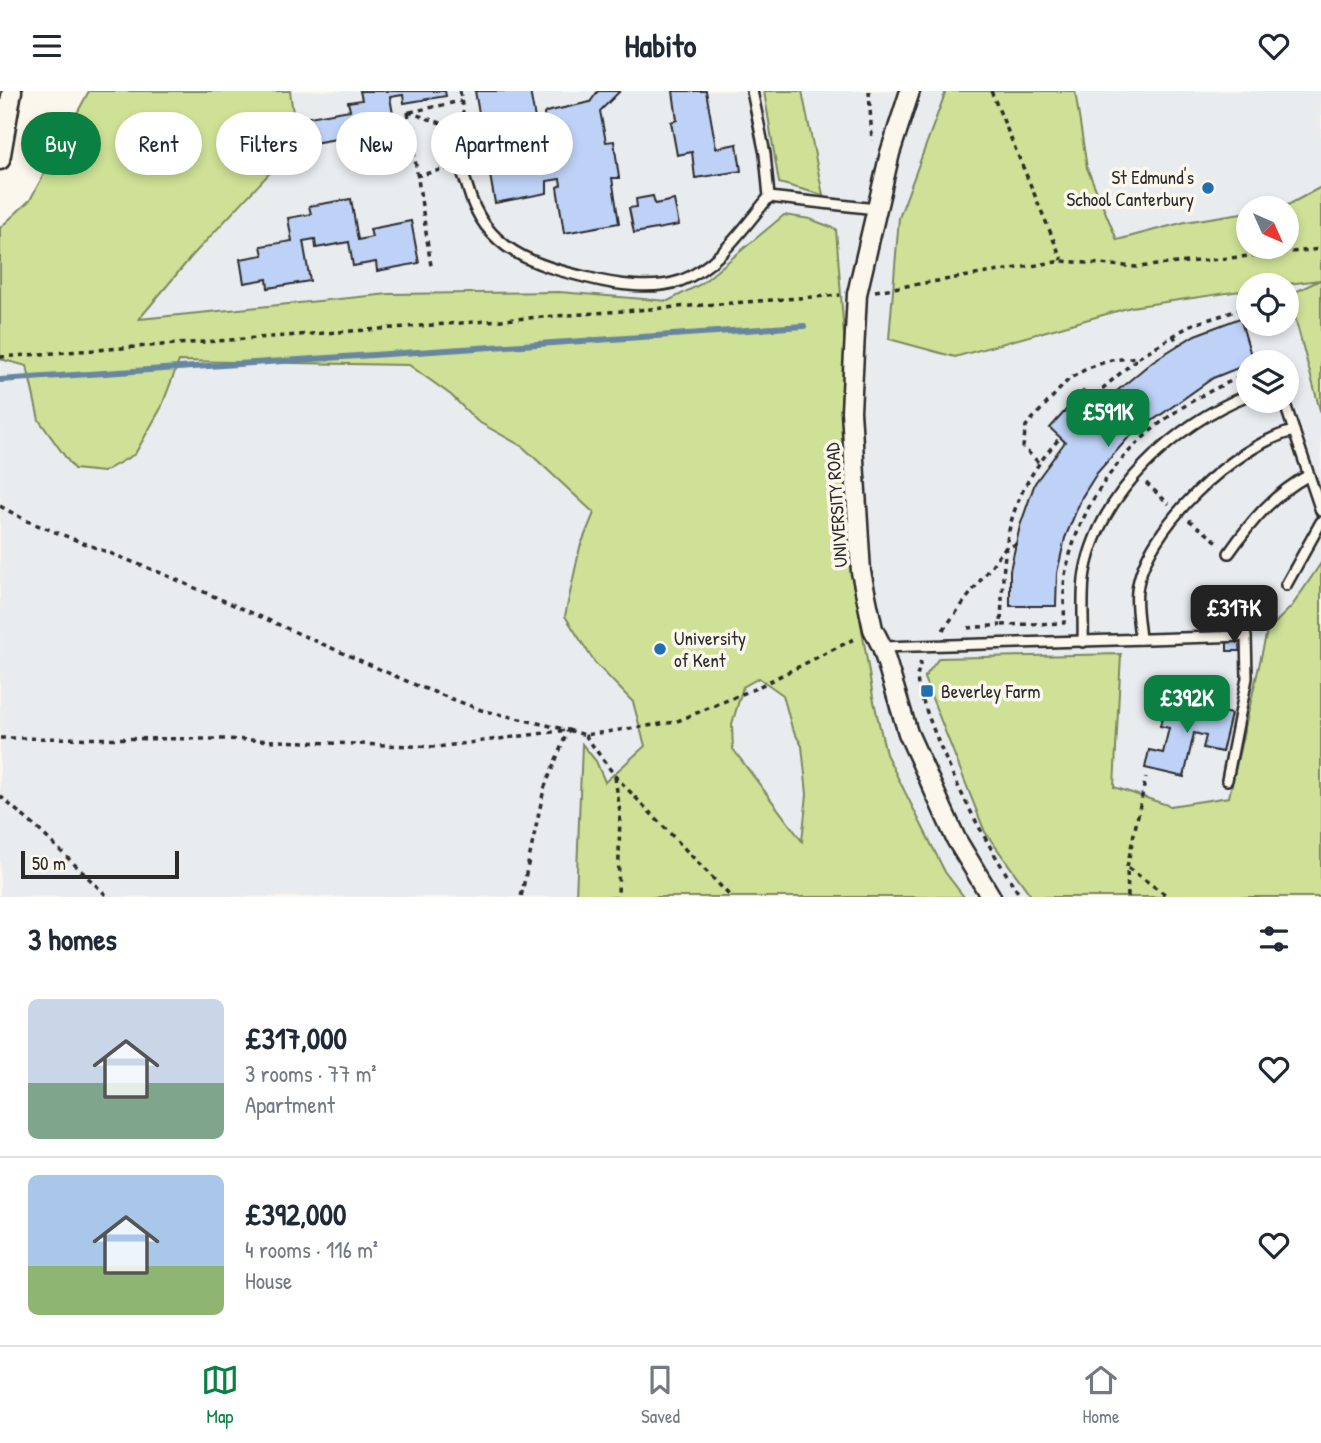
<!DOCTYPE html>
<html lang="en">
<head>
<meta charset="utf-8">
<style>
	body { margin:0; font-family:"Patrick Hand",sans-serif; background:#f2f2f3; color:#1f2937; height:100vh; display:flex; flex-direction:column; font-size:26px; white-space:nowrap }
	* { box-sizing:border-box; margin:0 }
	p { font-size:23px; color:#747a83 }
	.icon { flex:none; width:38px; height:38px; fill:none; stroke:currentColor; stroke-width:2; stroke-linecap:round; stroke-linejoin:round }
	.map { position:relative; height:806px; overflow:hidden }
	.side { display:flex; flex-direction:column; background:#fff; flex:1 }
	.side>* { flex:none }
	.hud { position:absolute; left:21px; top:21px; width:700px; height:63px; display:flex; gap:14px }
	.needle { width:46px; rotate:135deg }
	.buttons { position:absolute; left:1236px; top:105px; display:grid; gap:14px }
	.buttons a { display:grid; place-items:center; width:63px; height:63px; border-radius:50%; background:#fff; box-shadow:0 4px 10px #0003; font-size:35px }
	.scale { position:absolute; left:21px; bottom:18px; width:158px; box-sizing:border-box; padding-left:7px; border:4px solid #2b2b2b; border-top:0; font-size:19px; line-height:24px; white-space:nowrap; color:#2b2b2b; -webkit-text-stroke:5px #fbf7ec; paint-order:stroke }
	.price { position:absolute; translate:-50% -60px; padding:0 16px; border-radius:14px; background:#0b8043; color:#fff; font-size:23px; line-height:46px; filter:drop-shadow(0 2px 4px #0008) }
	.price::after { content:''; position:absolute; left:50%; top:42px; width:21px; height:16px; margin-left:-10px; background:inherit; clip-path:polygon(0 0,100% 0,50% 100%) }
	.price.current { background:#222; color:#fff }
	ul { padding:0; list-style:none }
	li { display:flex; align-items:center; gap:21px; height:175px; padding:0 28px }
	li+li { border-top:2px solid #e0e1e3 }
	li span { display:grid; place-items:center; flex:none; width:196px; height:140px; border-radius:10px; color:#555 }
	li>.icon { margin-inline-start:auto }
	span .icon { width:84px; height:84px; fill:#fffc; stroke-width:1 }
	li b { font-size:30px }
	h2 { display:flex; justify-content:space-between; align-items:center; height:84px; padding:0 28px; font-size:30px }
	.tag { padding:0 24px; border-radius:32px; background:#fff; box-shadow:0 4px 10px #0003; font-size:24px; line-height:63px }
	.tag.current { background:#0b8043; color:#fff }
	header { display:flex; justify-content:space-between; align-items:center; height:91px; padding:0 28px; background:#fff; font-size:32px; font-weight:700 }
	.dock { display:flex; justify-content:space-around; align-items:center; height:98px; border-top:2px solid #e0e1e3; background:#fff; font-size:19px; color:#747a83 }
	.dock a { display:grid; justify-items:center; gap:4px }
	.dock .current { color:#0b8043 }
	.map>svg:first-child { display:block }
	.built { fill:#e9ecef; fill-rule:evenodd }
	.green { fill:#cee196; stroke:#7c8660; stroke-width:2; fill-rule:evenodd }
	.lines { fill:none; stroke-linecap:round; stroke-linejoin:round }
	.stream { stroke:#6986a0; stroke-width:6 }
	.building { fill:#bed2f7; stroke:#2b2b2b; stroke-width:2 }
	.service-casing { stroke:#2b2b2b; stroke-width:14 }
	.minor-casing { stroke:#2b2b2b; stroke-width:23 }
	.path { stroke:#2b2b2b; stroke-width:3.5; stroke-dasharray:5 5; stroke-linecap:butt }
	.service { stroke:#fbf7ec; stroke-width:9 }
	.minor { stroke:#fbf7ec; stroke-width:18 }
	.poi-dot { fill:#1f6fb2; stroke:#fbf7ec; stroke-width:2.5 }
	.labels { text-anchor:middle; stroke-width:7; stroke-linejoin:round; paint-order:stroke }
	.poi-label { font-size:19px; fill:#2b2b2b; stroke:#fbf7ec; text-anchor:start }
	.street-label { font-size:19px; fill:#2b2b2b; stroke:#fbf7ec }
</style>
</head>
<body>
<header><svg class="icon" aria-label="menu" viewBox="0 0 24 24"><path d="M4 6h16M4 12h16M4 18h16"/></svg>Habito<svg class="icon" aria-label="heart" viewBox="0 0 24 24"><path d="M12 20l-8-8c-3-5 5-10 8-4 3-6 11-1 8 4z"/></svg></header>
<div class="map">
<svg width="1321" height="806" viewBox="0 0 1321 806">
	<rect width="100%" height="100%" fill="#fbf7ec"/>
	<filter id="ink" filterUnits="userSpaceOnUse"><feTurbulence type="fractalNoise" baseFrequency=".0143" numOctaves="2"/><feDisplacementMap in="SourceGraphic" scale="14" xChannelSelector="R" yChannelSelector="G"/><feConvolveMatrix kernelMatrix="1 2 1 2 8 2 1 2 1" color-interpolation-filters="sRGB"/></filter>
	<g filter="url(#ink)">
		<!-- built -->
		<path class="built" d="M89,0H1321V806H0V137L30,109ZM1248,117H1286V156H1248ZM1248,194H1286V233H1248ZM1248,271H1286V310H1248Z"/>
		<!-- green -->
		<g class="green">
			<path d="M89,0H290L296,44L281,70L192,165L139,228L389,203L559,201L668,210L701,193L784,124L810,128L836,138L844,244L845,339L859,521L873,606L886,663L945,781L964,806H576L582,653L596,670L605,691L645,655L633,611L595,572L565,525L580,456L594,422L523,356L477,330L451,304L409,274L179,270L161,317L135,363L103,381L74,378L39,329L27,275L0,268V137L30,109ZM759,587L783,604L792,637L802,655L807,703L802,750L733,658L732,633L743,596Z"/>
			<polygon points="764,0 802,0 823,104 779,92"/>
			<polygon points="946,0 1075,0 1087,77 1117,149 1185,131 1248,121 1248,156 1286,156 1286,117 1270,117 1288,114 1321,96 1321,323 1289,204 1320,189 1280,194 1248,194 1248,199 1131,216 955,266 889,248 899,127"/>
			<polygon points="1321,472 1321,806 1032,806 985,741 924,587 939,567 1121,563 1114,696 1170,715 1229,706 1267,540 1292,515"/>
		</g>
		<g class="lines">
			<!-- stream -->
			<polyline class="stream" points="0,289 804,235"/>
		</g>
		<!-- building -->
		<g class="building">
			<polygon points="360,0 445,0 446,5 404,12 403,4 390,6 397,46 355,53 354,45 313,52 309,26 350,19 348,11 362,9"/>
			<polygon points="475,0 530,0 536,33 545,32 544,23 546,21 590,11 598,0 620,0 600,20 606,51 614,50 619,87 612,87 619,132 564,142 557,96 561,94 560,88 547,90 547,102 495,112"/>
			<polygon points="673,0 706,0 716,57 737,53 741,80 695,87 692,61 677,64 671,31 677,29"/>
			<polygon points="653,105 655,113 674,109 679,134 634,142 629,117 637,116 636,108"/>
			<polygon points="351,108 358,149 372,146 370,138 411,130 419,172 377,180 376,171 353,175 349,151 316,157 315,148 303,150 310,190 268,197 267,188 244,192 240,168 263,164 261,155 292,150 288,127 311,123 309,115"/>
			<polygon points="1240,227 1253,271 1213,287 1128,347 1097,382 1082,406 1065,447 1057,482 1056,515 1010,515 1010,479 1020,435 1035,392 1065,351 1050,337 1083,300 1099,315 1153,270 1195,244"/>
			<rect x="1227" y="549" width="15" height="11"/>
			<polygon points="1167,608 1231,623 1222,661 1203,657 1206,645 1194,642 1184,686 1145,677 1149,659 1163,662 1169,637 1160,635"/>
		</g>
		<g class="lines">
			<defs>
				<g id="service">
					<path d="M466,41C464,51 461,62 461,73C461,81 466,90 468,98C485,159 534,174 589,187C616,194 653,199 680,190C718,176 744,136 769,106L765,63L752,0"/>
					<polyline points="769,106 876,118"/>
					<polyline points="1294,340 1321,420"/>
					<path d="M1229,462C1252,429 1274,403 1309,384"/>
					<polyline points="1286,494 1321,431"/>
					<path d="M1140,548C1139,533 1135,515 1137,500C1144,438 1236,353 1294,340L1284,310"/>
					<path d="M1083,551C1084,528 1081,503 1085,481C1100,401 1176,333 1248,304"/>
					<polyline points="882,556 1246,545 1247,587 1227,689"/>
				</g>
				<g id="minor">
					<polyline points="910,0 890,62 857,203 851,320 861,481 873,538 882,556 908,642 956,748 991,806"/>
					<polyline points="0,69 12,0"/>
				</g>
			</defs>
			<!-- service casing -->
			<use href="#service" class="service-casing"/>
			<!-- minor casing -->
			<use href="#minor" class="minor-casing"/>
			<!-- path -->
			<g class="path">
				<polyline points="460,0 464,29"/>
				<polyline points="869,0 872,50"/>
				<polyline points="991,0 1062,169"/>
				<polyline points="408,21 431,175"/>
				<polyline points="408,21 453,36"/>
				<polyline points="410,21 461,10"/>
				<polyline points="416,85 449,77"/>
				<polyline points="875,200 1062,170 1137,176 1321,158"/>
				<polyline points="1173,244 1179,254"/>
				<polyline points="0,266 840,204"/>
				<polyline points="1102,312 1095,304 1138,267"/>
				<path d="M1058,349C1003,411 1004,455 1001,534L1064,532C1065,517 1063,499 1065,484C1085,385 1156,319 1248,283"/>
				<polyline points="1038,371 1023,356 1026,335 1069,288 1088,277 1111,269 1139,266 1191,234 1245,217"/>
				<polyline points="1146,392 1169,413"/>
				<polyline points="0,415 27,430 161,482 418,595 481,619 568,639 544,698 521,806"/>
				<polyline points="1189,429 1219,452"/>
				<polyline points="968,537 1001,534"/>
				<polyline points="943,539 1004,458 1016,453"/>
				<path d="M921,570L917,585L918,595C942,670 978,740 1021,806"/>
				<polyline points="585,644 615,685 731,806"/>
				<polyline points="0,647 225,648 437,656 568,639 585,644 675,631 754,598 858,546"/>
				<polyline points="615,686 620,721 618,806"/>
				<polyline points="0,705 37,737 108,806"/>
				<polyline points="1128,777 1169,806"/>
				<polyline points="1128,806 1127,776 1146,686"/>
			</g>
			<!-- service -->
			<use href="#service" class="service"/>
			<!-- minor -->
			<use href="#minor" class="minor"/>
		</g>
	</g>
	<!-- markers -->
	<g class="poi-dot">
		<circle cx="1208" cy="97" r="7"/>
		<circle cx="660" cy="558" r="7"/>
		<rect x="920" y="593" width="14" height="14" rx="3.5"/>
	</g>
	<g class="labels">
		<!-- poi labels -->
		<g class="poi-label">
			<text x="1194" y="93" text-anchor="end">St Edmund's<tspan x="1194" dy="22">School Canterbury</tspan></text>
			<text x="674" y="554">University<tspan x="674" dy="22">of Kent</tspan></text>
			<text x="941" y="607">Beverley Farm</text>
		</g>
		<!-- street labels -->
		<g class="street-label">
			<text transform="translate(836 414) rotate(-94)" y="7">UNIVERSITY ROAD</text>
		</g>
	</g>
</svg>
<div class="buttons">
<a><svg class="needle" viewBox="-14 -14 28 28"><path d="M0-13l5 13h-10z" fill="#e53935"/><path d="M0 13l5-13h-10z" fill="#747a83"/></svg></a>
<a><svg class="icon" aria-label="locate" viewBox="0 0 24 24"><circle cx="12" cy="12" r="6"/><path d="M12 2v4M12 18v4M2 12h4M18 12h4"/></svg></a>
<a><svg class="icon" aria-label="layers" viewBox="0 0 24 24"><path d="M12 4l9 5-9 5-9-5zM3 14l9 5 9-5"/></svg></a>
</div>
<div class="scale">50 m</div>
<b class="price" style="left:1108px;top:358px">£591K</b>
<b class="price current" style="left:1234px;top:554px">£317K</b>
<b class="price" style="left:1187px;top:644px">£392K</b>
<div class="hud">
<a class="tag current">Buy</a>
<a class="tag">Rent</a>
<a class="tag">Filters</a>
<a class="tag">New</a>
<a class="tag">Apartment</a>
</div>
</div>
<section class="side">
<h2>3 homes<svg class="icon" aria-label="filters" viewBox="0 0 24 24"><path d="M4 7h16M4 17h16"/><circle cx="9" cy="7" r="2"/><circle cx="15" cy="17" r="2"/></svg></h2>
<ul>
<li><span style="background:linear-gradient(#c9d6e8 60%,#7fa58c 0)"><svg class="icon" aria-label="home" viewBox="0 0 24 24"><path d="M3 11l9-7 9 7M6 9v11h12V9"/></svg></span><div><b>£317,000</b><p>3 rooms · 77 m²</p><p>Apartment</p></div><svg class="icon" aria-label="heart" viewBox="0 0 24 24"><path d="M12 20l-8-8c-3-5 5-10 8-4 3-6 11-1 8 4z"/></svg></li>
<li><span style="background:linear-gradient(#a9c7e8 65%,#8fb573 0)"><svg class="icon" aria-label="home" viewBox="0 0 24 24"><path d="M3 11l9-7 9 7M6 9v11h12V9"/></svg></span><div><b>£392,000</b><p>4 rooms · 116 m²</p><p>House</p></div><svg class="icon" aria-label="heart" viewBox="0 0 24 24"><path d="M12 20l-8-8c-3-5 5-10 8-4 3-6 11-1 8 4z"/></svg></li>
</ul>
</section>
<nav class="dock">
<a class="current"><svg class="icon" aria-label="map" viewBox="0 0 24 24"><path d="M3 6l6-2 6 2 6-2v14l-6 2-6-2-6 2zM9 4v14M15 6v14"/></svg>Map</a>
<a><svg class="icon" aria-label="saved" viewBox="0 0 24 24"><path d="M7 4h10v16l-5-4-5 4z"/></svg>Saved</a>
<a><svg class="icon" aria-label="home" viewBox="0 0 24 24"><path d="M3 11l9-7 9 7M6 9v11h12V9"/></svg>Home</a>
</nav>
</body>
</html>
